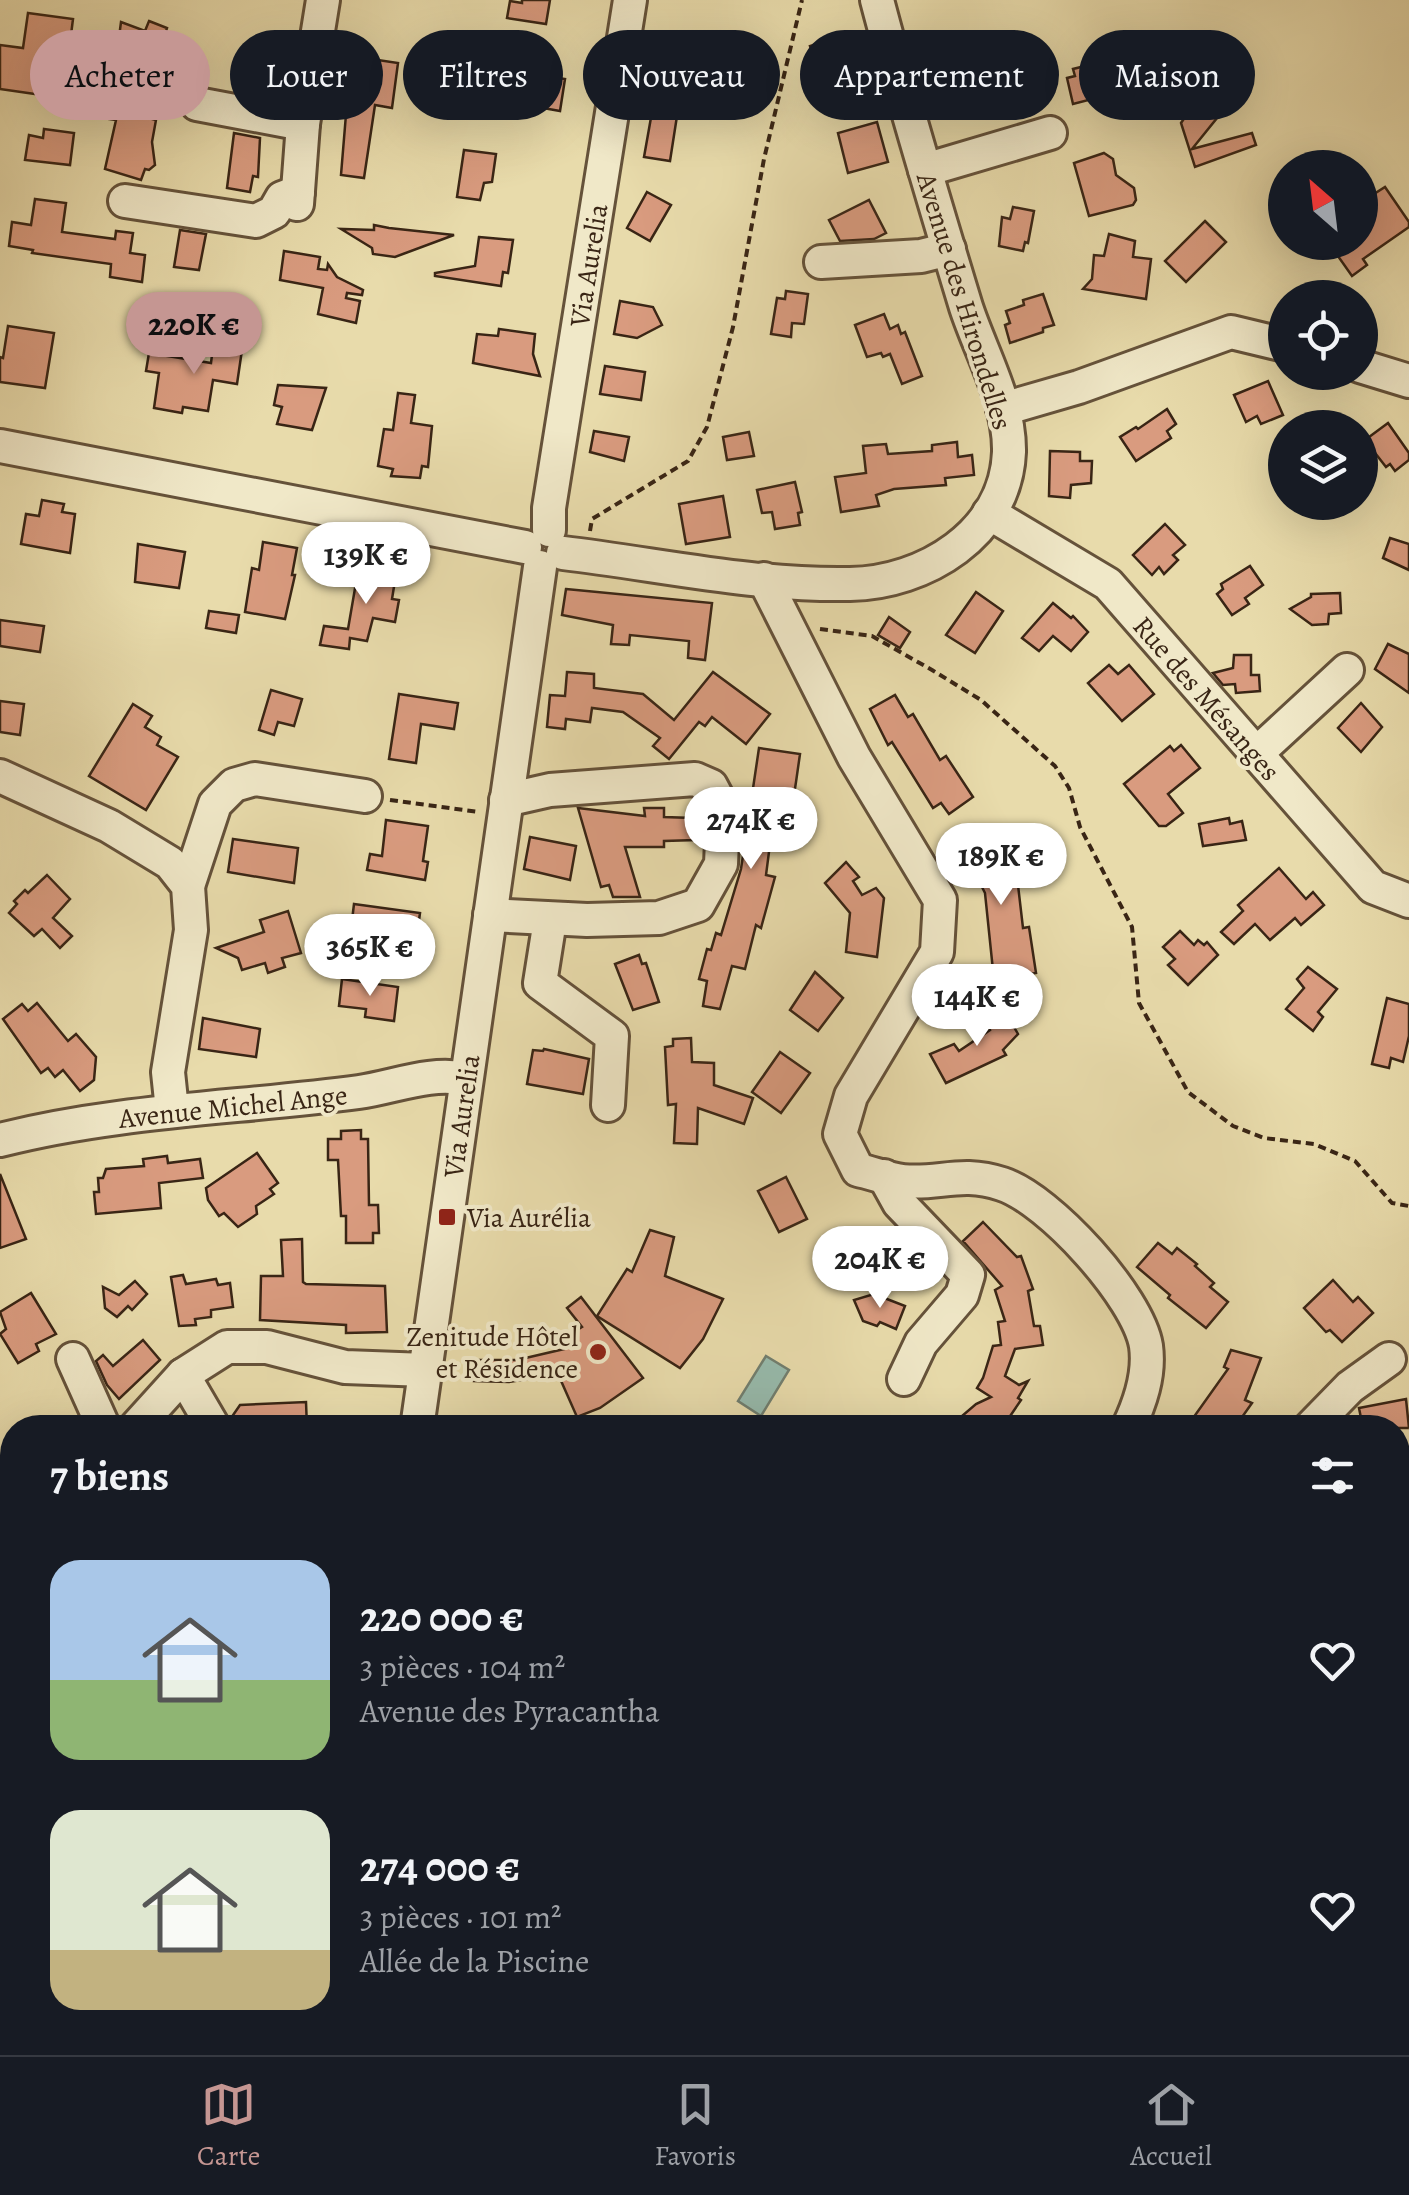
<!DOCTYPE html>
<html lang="fr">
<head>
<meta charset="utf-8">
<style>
	body { margin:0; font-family:Alegreya,serif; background:#20242c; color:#f1f3f6; height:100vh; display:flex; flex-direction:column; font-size:38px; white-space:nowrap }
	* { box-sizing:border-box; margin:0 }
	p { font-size:32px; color:#9ea1a6 }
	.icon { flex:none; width:55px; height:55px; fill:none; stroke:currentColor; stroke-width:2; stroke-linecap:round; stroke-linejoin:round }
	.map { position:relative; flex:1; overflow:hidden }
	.panel { position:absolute; left:0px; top:1415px; width:1410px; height:640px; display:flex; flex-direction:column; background:#171b24; border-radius:40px 40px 0 0; box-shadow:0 10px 40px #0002 }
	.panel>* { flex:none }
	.guide { position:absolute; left:30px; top:30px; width:1350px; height:90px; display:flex; gap:20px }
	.needle { width:65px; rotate:332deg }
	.fabs { position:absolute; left:1268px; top:150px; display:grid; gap:20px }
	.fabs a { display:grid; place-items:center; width:110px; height:110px; border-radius:50%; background:#171b24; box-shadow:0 10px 40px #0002; font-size:50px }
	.price { position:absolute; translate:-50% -85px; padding:0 22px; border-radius:35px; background:#fff; color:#222; font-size:32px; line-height:65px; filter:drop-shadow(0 2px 5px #0008) }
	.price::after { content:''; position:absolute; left:50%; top:60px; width:30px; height:22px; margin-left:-15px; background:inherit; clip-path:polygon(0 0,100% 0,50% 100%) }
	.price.on { background:#c59692; color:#111 }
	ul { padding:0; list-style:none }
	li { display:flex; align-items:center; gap:30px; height:250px; padding:0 50px }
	li span { display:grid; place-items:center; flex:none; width:280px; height:200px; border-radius:30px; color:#555 }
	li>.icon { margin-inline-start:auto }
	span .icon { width:120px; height:120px; fill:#fffc; stroke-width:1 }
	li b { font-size:42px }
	h2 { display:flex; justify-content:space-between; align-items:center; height:120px; padding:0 50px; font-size:42px }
	.chip { padding:0 35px; border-radius:45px; background:#171b24; box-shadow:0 10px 40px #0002; font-size:35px; line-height:90px }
	.chip.on { background:#c59692; color:#111 }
	.menu { display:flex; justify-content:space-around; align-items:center; height:140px; border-top:2px solid #363941; background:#171b24; font-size:28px; color:#9ea1a6 }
	.menu a { display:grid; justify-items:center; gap:5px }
	.menu .on { color:#c59692 }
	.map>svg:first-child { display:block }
	.water { fill:#97bbad; stroke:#717f70; stroke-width:2.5 }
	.building { fill:#d99b7f; stroke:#392515; stroke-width:2.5 }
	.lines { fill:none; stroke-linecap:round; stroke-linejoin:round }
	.minor-casing { stroke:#65523a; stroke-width:38 }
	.path { stroke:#392515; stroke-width:4; stroke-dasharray:8 5; stroke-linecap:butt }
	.minor { stroke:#f0e8c8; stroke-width:32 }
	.poi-dot { fill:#8f2418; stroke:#f0e8c8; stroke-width:4 }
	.labels { text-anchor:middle; stroke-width:8; stroke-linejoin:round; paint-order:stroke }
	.street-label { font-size:28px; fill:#392515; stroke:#f0e8c8 }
	.poi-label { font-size:28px; fill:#392515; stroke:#f0e8c8; text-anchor:start }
</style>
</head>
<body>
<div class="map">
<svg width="1409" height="2055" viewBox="0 0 1409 2055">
	<rect width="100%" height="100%" fill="#e8dbab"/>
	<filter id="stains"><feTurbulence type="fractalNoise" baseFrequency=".002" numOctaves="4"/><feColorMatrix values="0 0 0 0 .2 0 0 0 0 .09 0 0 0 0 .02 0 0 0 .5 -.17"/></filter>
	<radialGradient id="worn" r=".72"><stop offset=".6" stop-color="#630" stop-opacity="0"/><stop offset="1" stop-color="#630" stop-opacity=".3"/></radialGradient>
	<!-- water -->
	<polygon class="water" points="766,1356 789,1370 761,1416 738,1401"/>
	<!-- building -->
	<g class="building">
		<polygon points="522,0 550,0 546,24 507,18 510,1 522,3"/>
		<polygon points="28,13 73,19 63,98 0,89 0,45 23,48"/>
		<polygon points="149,21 167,28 155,69 136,62 132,75 115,68 121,22 145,31"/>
		<polygon points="842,36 847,51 853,49 860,71 844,76 845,82 820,91 810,63 815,61 810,46"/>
		<polygon points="695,40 760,51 757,73 735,70 733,86 711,82 713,66 691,63"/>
		<polygon points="267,50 287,54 280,91 259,89"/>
		<polygon points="651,54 680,59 675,82 646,76"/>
		<polygon points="464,56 541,68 540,75 565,79 560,111 458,93"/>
		<polygon points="358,57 398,63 392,108 375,105 364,178 341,175 350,66 356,66"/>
		<polygon points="1101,62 1112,94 1073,104 1067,78 1075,76 1073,69"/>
		<polygon points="998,66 1010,93 982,104 985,110 967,118 965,112 953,117 942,92"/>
		<polygon points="1198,86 1216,106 1211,112 1217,118 1192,149 1252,133 1256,145 1195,167 1181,123 1190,110 1185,104"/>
		<polygon points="104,99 121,102 119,110 156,120 152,142 155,165 149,170 145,169 141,180 105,169 116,120 102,118"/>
		<polygon points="652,112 677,116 670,161 644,157"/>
		<polygon points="877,122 888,162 848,173 838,133"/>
		<polygon points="44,129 74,133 70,165 25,160 29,135 43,138"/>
		<polygon points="234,133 260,138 258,177 253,176 250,192 227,188"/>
		<polygon points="464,150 496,154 492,182 484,183 480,200 457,197"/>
		<polygon points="1104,153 1113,159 1116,175 1134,188 1136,200 1133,205 1089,216 1074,163"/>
		<polygon points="1385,187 1409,222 1409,227 1363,259 1367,265 1352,276 1333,249 1342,242 1360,242 1360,203"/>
		<polygon points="647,192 671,205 650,241 627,228"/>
		<polygon points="35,199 66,203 62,232 115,239 116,231 133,233 130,253 145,255 142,282 110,277 111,264 32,253 33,250 9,246 12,222 31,225"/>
		<polygon points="869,200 886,233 874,239 840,241 829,220"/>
		<polygon points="1013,207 1034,211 1028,243 1025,242 1023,251 999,246 1002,217 1010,219"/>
		<polygon points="1205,221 1226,242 1186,282 1165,261"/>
		<polygon points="374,225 389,228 454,235 395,257 373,254 372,248 341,229 374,230"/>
		<polygon points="180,230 206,234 199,270 174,267"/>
		<polygon points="1109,234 1135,241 1133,257 1151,259 1146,299 1083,289 1092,279 1094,255 1104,256"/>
		<polygon points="479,237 513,240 508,273 503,272 501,286 435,276 435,273 475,266"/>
		<polygon points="284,251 320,257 318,269 327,270 328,264 337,277 363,290 362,295 347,293 346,298 360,301 356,323 318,314 323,288 280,280"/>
		<polygon points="786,291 808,294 804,324 792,323 791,337 771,334 777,298 785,299"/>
		<polygon points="1043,294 1054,325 1043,328 1043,332 1010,343 1005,325 1010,323 1006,311 1024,305 1023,300"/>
		<polygon points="620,301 653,307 662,325 637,338 614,334"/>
		<polygon points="884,314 890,329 898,325 901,334 905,332 922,376 902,384 890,354 883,357 881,353 867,357 855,325"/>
		<polygon points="8,326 54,333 45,388 0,382 0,357 3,358"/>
		<polygon points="499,329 535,334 533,354 540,376 473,363 477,334 498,336"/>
		<polygon points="214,339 243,343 237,384 213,380 208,411 183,407 182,413 154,408 159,373 146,371 149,353 211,363"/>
		<polygon points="605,366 645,372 641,400 600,394"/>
		<polygon points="1268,381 1283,415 1261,424 1257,416 1246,422 1234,395"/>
		<polygon points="278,385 326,388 312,430 277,424 282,407 274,405"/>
		<polygon points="398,393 415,395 411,423 432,426 428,467 422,466 420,478 391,476 393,469 378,466 384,429 393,430"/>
		<polygon points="1167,409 1176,424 1167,431 1171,438 1136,461 1120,437 1136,427 1138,429"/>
		<polygon points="1388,423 1409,453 1409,460 1395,471 1390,464 1386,467 1365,440"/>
		<polygon points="594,431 629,437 624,461 590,452"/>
		<polygon points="749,432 754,456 727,460 723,437"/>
		<polygon points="957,442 958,457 972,455 974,475 945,478 946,485 894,489 876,495 879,506 841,512 835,477 866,473 863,446 886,444 888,454 932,451 932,445"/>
		<polygon points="1050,451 1080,452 1080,461 1092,461 1091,483 1071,485 1070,498 1049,496"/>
		<polygon points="795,482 802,512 798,513 800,525 775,529 772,512 762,513 757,490"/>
		<polygon points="723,496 730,537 686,544 679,504"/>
		<polygon points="42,500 64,504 62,512 75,514 70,553 21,544 26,514 39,516"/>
		<polygon points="1165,524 1185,545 1173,555 1178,560 1164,574 1159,567 1152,575 1133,555"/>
		<polygon points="1390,538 1409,544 1409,570 1383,558"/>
		<polygon points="263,542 297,548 292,575 295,575 285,619 245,612 252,568 259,570"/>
		<polygon points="138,544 185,552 179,588 135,582"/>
		<polygon points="369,564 397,568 392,599 399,600 395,622 373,618 367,641 350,638 349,649 320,645 324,626 348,629 358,571 367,572"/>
		<polygon points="1250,566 1263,585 1245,598 1249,604 1232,615 1217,594 1223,589 1221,584"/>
		<polygon points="566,589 712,603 705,660 688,658 689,641 630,635 629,645 611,644 613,625 562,615"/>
		<polygon points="976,592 1003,611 975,653 946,635"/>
		<polygon points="1340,593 1341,613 1329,614 1328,624 1312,625 1290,609 1311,597 1311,594"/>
		<polygon points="1053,603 1071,618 1073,616 1088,632 1071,651 1053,636 1039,651 1022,638"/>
		<polygon points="209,611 239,615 236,633 206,628"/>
		<polygon points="889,617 910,632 900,648 878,635"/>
		<polygon points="0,620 44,626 40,652 0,646"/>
		<polygon points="1388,644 1409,654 1409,693 1375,669"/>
		<polygon points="1234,655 1251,655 1251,675 1259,675 1260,691 1236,693 1235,684 1223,685 1213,673 1233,668"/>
		<polygon points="1109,665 1118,674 1129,665 1154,694 1122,721 1088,683"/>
		<polygon points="567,672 594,674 594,688 643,694 674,720 713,672 770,714 746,744 712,717 705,726 699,722 669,759 653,746 660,738 623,712 592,708 590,722 566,719 565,729 547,727 550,695 565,696"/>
		<polygon points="271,690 302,699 294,726 278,722 274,735 259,730"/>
		<polygon points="399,694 458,703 454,729 421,724 416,763 389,759"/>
		<polygon points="895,695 908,717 913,714 940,760 946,756 973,797 949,814 941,803 933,808 892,742 888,745 870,709"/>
		<polygon points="0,701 24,704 20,735 0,732"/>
		<polygon points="1361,703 1382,727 1361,752 1338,728"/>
		<polygon points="133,704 152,716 145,727 161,737 157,745 178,757 146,810 89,776"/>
		<polygon points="1181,745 1200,768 1168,794 1183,813 1166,826 1159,826 1124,784 1170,746 1174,751"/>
		<polygon points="759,748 800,754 796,782 791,814 774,813 766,875 775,877 761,928 756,925 745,969 732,966 720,1009 703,1006 707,981 699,979 707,949 711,950 716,933 721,935 741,869"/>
		<polygon points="578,808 645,816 644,808 664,808 664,817 693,818 696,840 664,841 664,847 625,847 640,897 613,897 609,885 601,887"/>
		<polygon points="1229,818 1230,824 1242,821 1246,840 1203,846 1199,824"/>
		<polygon points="386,820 428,826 423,861 428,862 425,880 367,870 370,854 382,856"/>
		<polygon points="992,829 1018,885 1023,928 1029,927 1036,973 994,980 985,893 961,845"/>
		<polygon points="530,837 576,846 570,880 524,869"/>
		<polygon points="233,839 298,848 294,883 228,872"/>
		<polygon points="846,862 859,877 853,881 862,895 876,888 884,898 877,957 846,952 850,913 825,883"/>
		<polygon points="1279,868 1306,899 1313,892 1324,905 1301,925 1295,918 1270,940 1255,924 1234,944 1221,932 1243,911 1238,905"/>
		<polygon points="47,875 70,899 53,918 72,936 60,948 42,929 34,936 9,913 17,904 14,901 25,890 28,893"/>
		<polygon points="354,904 420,913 416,942 370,935 368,948 349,945"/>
		<polygon points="288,911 301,953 282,958 285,967 268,973 265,963 242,970 238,958 216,948 264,932 260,920"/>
		<polygon points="1180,931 1194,945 1198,940 1204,945 1207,942 1218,955 1188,985 1168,965 1175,959 1163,947"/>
		<polygon points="639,955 642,964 646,963 659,1002 633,1010 615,964"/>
		<polygon points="1308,967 1337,989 1318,1012 1323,1017 1313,1031 1286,1009 1304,988 1297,979"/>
		<polygon points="815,972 843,998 818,1031 790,1010"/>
		<polygon points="342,979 398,987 394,1021 365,1017 366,1009 339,1006"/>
		<polygon points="1387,998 1409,1004 1409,1036 1403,1062 1391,1058 1389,1068 1372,1064"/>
		<polygon points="37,1003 68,1041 76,1034 96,1057 94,1080 80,1091 63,1070 55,1077 48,1068 41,1073 3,1019 22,1004 28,1011"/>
		<polygon points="1003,1008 1018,1034 1003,1050 1006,1055 946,1083 930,1054 954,1044 959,1051 990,1030 985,1019"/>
		<polygon points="203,1018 260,1029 256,1057 199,1049"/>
		<polygon points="691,1038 692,1062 714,1063 714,1085 753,1098 744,1124 698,1108 697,1144 674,1143 676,1104 668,1105 665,1047 673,1046 673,1039"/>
		<polygon points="544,1049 589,1059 583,1094 527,1084 533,1050 543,1051"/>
		<polygon points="780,1052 810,1073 781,1113 752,1092"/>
		<polygon points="361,1130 361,1139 368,1139 369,1205 378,1205 379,1233 373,1233 373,1243 346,1243 346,1216 341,1216 338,1160 328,1160 328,1139 341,1139 341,1131"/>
		<polygon points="257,1153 278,1183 270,1189 274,1194 256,1206 257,1214 238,1227 224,1213 219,1216 208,1200 206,1188"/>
		<polygon points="167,1156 168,1163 200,1159 203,1178 159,1183 161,1208 96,1214 94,1192 99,1192 98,1178 103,1178 106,1169 144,1166 143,1159"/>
		<polygon points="0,1174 26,1239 0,1248"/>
		<polygon points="786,1177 807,1219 779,1232 758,1191"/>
		<polygon points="983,1222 1017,1257 1021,1256 1033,1289 1028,1291 1034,1326 1040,1326 1043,1345 1015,1349 1005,1376 1019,1385 1028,1381 1018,1398 1021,1400 1002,1428 948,1428 976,1404 991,1397 977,1388 983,1378 993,1346 1001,1345 998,1322 1005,1321 995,1290 1002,1286 963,1241"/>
		<polygon points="650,1230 674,1237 665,1276 723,1299 703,1339 680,1368 597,1316 627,1269 632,1272"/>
		<polygon points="302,1239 303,1282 306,1284 385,1286 387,1332 346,1333 346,1325 260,1320 261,1276 283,1276 281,1240"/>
		<polygon points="1158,1243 1172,1254 1177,1248 1197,1264 1195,1266 1214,1283 1210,1287 1228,1302 1206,1328 1168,1298 1170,1295 1137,1267"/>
		<polygon points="183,1275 186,1284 216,1279 218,1285 230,1283 233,1307 211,1310 211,1317 195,1319 196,1325 179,1326 171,1277"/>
		<polygon points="1333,1280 1353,1302 1358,1297 1373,1313 1342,1342 1330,1330 1326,1332 1304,1308"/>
		<polygon points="135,1281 147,1294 132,1310 128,1306 117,1317 105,1308 103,1287 119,1295"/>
		<polygon points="31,1293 56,1334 36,1344 39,1351 18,1363 0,1334 6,1329 0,1312"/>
		<polygon points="874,1294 905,1306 896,1329 880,1322 877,1326 863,1321 854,1300"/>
		<polygon points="581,1297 643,1378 600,1408 577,1417 558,1374 509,1382 474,1381 477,1360 517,1360 564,1349 561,1340 582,1327 567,1308"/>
		<polygon points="143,1340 160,1360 119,1399 107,1385 96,1361 103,1355 113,1366"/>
		<polygon points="1231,1350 1261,1358 1245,1400 1252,1403 1240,1420 1233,1417 1226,1428 1186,1428 1228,1369 1224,1367"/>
		<polygon points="1406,1399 1409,1428 1363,1428 1359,1408"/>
		<polygon points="306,1402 307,1428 236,1427 231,1418 240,1405"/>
	</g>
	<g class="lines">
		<defs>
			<g id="minor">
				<polyline points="197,104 303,124"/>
				<polyline points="925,170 1050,133"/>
				<polyline points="125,201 256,221 274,212 282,198 298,192"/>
				<polyline points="297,204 303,124 323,0"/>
				<polyline points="821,262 921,256 949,249"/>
				<polyline points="1360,366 1409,381"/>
				<polyline points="1003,409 1079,387 1231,332 1285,345"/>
				<polyline points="0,446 525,547"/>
				<polyline points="989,513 1108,584 1373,887 1409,901"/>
				<polyline points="549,530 549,508 630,0"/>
				<path d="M563,553C657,564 754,586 850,584C924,583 1006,534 1009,452C1010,402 981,353 966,307C935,205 904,103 877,0"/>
				<path d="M764,579L854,757L940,900L937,952L851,1096L840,1134L858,1170C872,1173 888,1179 903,1181C939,1185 961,1170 1002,1184C1049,1199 1138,1297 1146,1346C1150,1375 1140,1403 1128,1428"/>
				<polyline points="1256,754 1347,670"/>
				<polyline points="0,776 109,826 170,863 188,886 191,930 168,1072 172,1110"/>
				<polyline points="188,886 215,804 234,785 255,779 365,796"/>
				<polyline points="490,915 587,920 659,918 698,905 721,864 723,818 719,801 711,786 695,779 550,790 506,800"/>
				<polyline points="550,920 540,983 612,1036 608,1105"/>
				<path d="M0,1140C118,1110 240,1108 359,1092C394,1087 431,1071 466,1079"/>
				<polyline points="884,1176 899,1203 968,1275 962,1295 921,1343 904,1379"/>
				<polyline points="73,1359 104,1428"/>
				<polyline points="183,1375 214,1428"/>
				<polyline points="135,1428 183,1375 227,1347 267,1347 345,1367 426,1370"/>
				<polyline points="417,1428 540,567"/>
				<polyline points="1310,1428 1350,1387 1389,1359"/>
				<polyline points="0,1517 12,1511"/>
				<polyline points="1398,1989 1409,1986"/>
				<polyline points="955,2042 955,2055"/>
				<polyline points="1303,2042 1310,2055"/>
				<polyline points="332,2053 348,2055"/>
				<polyline points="651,2055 651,2042"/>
				<polyline points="828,2055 927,2042"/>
			</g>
		</defs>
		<!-- minor casing -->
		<use href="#minor" class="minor-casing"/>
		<!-- path -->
		<g class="path">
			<polyline points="590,531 592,519 688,461 707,427 733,327 764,159 802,0"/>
			<polyline points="820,629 872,636 932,670 981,700 1055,766 1069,788 1080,827 1132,927 1139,1003 1188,1092 1233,1126 1264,1138 1314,1144 1355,1161 1392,1203 1409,1206"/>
			<polyline points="390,800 479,812"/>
		</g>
		<!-- minor -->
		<use href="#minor" class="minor"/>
	</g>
	<!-- markers -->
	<g class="poi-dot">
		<rect x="437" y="1207" width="20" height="20" rx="5"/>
		<circle cx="598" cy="1352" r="10"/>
	</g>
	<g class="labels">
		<!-- street labels -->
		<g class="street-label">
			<text transform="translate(588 265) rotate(-81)" y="10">Via Aurelia</text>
			<text transform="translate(965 301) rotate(73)" y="10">Avenue des Hirondelles</text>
			<text transform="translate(1207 698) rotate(49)" y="10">Rue des Mésanges</text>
			<text transform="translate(233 1106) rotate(-6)" y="10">Avenue Michel Ange</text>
			<text transform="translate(461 1116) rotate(-82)" y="10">Via Aurelia</text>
		</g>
		<!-- poi labels -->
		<g class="poi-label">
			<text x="467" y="1227">Via Aurélia</text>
			<text x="578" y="1346" text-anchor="end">Zenitude Hôtel<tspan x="578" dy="32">et Résidence</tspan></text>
		</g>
	</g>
	<rect width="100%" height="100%" filter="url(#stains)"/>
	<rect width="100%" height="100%" fill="url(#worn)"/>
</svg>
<div class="fabs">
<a><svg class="needle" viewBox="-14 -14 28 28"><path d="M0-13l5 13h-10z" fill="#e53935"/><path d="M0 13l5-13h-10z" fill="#9ea1a6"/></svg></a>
<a><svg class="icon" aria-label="locate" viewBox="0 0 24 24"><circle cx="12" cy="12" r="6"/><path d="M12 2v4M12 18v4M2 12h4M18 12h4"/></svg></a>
<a><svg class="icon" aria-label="layers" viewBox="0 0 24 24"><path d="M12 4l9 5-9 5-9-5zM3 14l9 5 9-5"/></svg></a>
</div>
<b class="price on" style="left:194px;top:377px">220K €</b>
<b class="price" style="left:366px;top:607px">139K €</b>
<b class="price" style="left:751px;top:872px">274K €</b>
<b class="price" style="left:1001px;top:908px">189K €</b>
<b class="price" style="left:370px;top:999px">365K €</b>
<b class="price" style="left:977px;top:1049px">144K €</b>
<b class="price" style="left:880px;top:1311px">204K €</b>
<div class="guide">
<a class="chip on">Acheter</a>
<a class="chip">Louer</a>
<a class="chip">Filtres</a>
<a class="chip">Nouveau</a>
<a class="chip">Appartement</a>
<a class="chip">Maison</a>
</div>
<section class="panel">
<h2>7 biens<svg class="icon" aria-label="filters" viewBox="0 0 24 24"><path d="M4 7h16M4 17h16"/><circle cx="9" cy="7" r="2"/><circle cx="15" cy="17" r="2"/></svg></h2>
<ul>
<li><span style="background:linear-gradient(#a9c7e8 60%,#8fb573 0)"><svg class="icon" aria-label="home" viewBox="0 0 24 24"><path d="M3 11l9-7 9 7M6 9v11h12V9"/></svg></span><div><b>220 000 €</b><p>3 pièces · 104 m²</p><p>Avenue des Pyracantha</p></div><svg class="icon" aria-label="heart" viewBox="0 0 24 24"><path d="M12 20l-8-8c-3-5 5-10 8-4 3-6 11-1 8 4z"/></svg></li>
<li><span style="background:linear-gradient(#dfe7d0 70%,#c2b280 0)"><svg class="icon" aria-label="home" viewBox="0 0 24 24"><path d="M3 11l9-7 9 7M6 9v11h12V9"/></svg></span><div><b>274 000 €</b><p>3 pièces · 101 m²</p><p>Allée de la Piscine</p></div><svg class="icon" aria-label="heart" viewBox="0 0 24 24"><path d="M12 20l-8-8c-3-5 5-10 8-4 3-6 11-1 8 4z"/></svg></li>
</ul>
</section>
</div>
<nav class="menu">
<a class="on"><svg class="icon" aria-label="map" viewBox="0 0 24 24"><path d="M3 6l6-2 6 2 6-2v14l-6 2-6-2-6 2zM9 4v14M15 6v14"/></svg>Carte</a>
<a><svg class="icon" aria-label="saved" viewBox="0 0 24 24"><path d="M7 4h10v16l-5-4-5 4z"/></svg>Favoris</a>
<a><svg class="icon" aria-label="home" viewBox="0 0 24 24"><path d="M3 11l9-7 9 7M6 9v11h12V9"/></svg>Accueil</a>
</nav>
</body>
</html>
